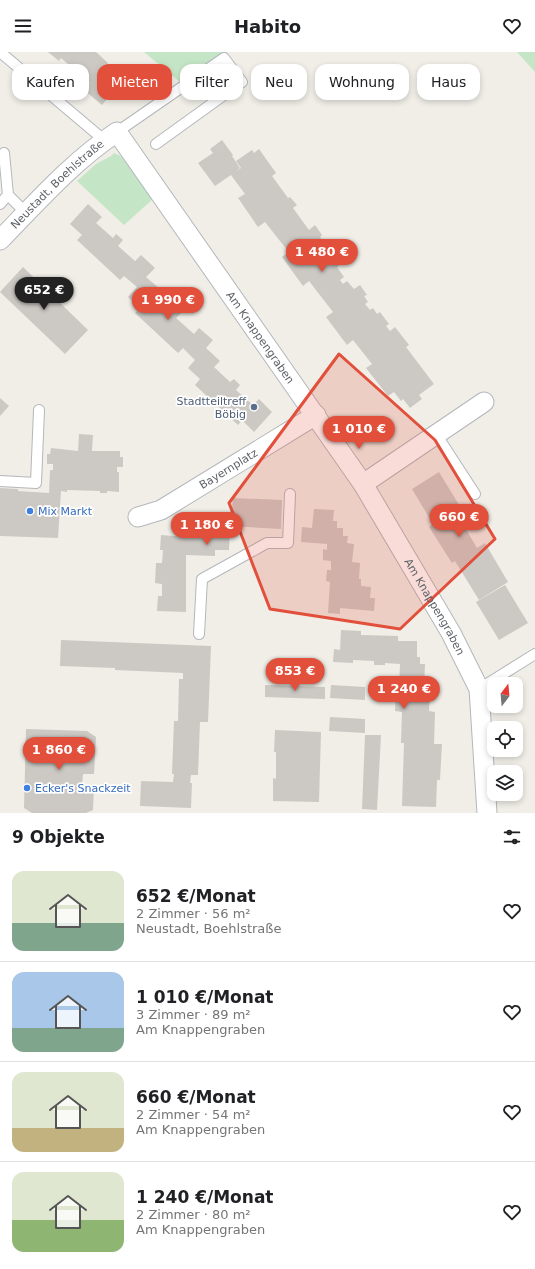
<!DOCTYPE html>
<html lang="de">
<head>
<meta charset="utf-8">
<style>
	body { margin:0; font-family:"DejaVu Sans",sans-serif; background:#f2f2f2; color:#202124; height:100vh; display:flex; flex-direction:column; font-size:15px; white-space:nowrap }
	* { box-sizing:border-box; margin:0 }
	p { font-size:13px; color:#757577 }
	.icon { flex:none; width:22px; height:22px; fill:none; stroke:currentColor; stroke-width:2; stroke-linecap:round; stroke-linejoin:round }
	.map { position:relative; height:761px; overflow:hidden }
	.drawer { display:flex; flex-direction:column; background:#fff; flex:1 }
	.drawer>* { flex:none }
	.banner { position:absolute; left:12px; top:12px; width:511px; height:36px; display:flex; gap:8px }
	.needle { width:26px; rotate:16deg }
	.tools { position:absolute; left:487px; top:625px; display:grid; gap:8px }
	.tools a { display:grid; place-items:center; width:36px; height:36px; border-radius:8px; background:#fff; box-shadow:0 2px 6px #0003; font-size:20px }
	.price { position:absolute; translate:-50% -34px; padding:0 9px; border-radius:14px; background:#e24f3b; color:#fff; font-size:13px; line-height:26px; filter:drop-shadow(0 1px 2px #0008) }
	.price::after { content:''; position:absolute; left:50%; top:24px; width:12px; height:9px; margin-left:-6px; background:inherit; clip-path:polygon(0 0,100% 0,50% 100%) }
	.price.selected { background:#222; color:#fff }
	ul { padding:0; list-style:none }
	li { display:flex; align-items:center; gap:12px; height:100px; padding:0 12px }
	li+li { border-top:1px solid #e0e0e0 }
	li span { display:grid; place-items:center; flex:none; width:112px; height:80px; border-radius:12px; color:#555 }
	li>.icon { margin-inline-start:auto }
	span .icon { width:48px; height:48px; fill:#fffc; stroke-width:1 }
	li b { font-size:17px }
	h2 { display:flex; justify-content:space-between; align-items:center; height:48px; padding:0 12px; font-size:17px }
	.chip { padding:0 14px; border-radius:12px; background:#fff; box-shadow:0 2px 6px #0003; font-size:14px; line-height:36px }
	.chip.selected { background:#e24f3b; color:#fff }
	header { display:flex; justify-content:space-between; align-items:center; height:52px; padding:0 12px; background:#fff; font-size:18px; font-weight:700 }
	.map>svg:first-child { display:block }
	.green { fill:#c5e6c6 }
	.building { fill:#ccc9c4 }
	.lines { fill:none; stroke-linecap:round; stroke-linejoin:round }
	.lane-casing { stroke:#b4b7bb; stroke-width:12 }
	.street-casing { stroke:#b4b7bb; stroke-width:21 }
	.lane { stroke:#fff; stroke-width:10 }
	.street { stroke:#fff; stroke-width:19 }
	.marked { fill:#e24f3b; fill-opacity:0.2; stroke:#e24f3b; stroke-width:3; stroke-linejoin:round }
	.service-dot { fill:#5c6f8a; stroke:#fff; stroke-width:1.5 }
	.shop-dot { fill:#3f7fe0; stroke:#fff; stroke-width:1.5 }
	.labels { text-anchor:middle; stroke-width:3.5; stroke-linejoin:round; paint-order:stroke }
	.street-label { font-size:11px; fill:#5e6267; stroke:#fff }
	.service-label { font-size:11px; fill:#4e5e75; stroke:#fff; text-anchor:end }
	.shop-label { font-size:11px; fill:#366cbe; stroke:#fff; text-anchor:start }
</style>
</head>
<body>
<header><svg class="icon" aria-label="menu" viewBox="0 0 24 24"><path d="M4 6h16M4 12h16M4 18h16"/></svg>Habito<svg class="icon" aria-label="heart" viewBox="0 0 24 24"><path d="M12 20l-8-8c-3-5 5-10 8-4 3-6 11-1 8 4z"/></svg></header>
<div class="map">
<svg width="535" height="761" viewBox="0 0 535 761">
	<rect width="100%" height="100%" fill="#f0eee7"/>
	<!-- green -->
	<g class="green">
		<polygon points="144,0 225,0 180,30"/>
		<polygon points="517,0 535,0 535,20"/>
		<path d="M114,101C130,106 144,133 153,147L124,173L77,129L96,112L111,104Z"/>
	</g>
	<!-- building -->
	<g class="building">
		<polygon points="48,0 96,0 108,11 105,15 121,30 102,53 84,38 90,31 61,6 59,9"/>
		<polygon points="222,88 233,103 232,104 240,116 236,119 241,116 236,109 252,98 254,101 259,97 276,121 272,124 288,146 290,145 297,153 293,156 309,178 315,173 322,183 320,185 324,190 319,194 325,201 328,199 333,206 335,205 340,212 337,215 344,225 340,228 343,232 347,229 354,237 360,233 367,243 364,244 368,250 365,252 370,258 373,256 377,262 380,260 389,272 386,274 390,279 395,275 409,293 406,295 434,332 419,343 422,347 410,356 403,347 401,349 394,340 388,344 366,316 372,312 353,288 347,293 326,265 333,260 309,229 303,234 282,205 289,200 280,189 265,170 258,175 238,146 245,142 231,123 215,134 198,111 213,101 210,97"/>
		<polygon points="88,152 102,165 96,171 113,186 116,182 123,188 118,194 135,209 141,203 155,216 146,225 160,237 154,244 171,259 174,255 181,261 176,266 194,282 199,276 213,288 206,296 220,309 214,315 230,330 234,327 240,333 236,338 253,353 259,347 272,360 254,380 242,368 238,373 195,333 200,327 188,316 195,308 183,296 178,301 135,261 140,256 128,245 137,235 124,224 120,228 77,188 82,183 70,172"/>
		<polygon points="23,215 88,278 65,302 0,240"/>
		<polygon points="0,346 9,354 0,364"/>
		<polygon points="79,382 93,383 92,399 120,399 120,405 123,405 123,415 117,415 117,420 119,420 119,440 107,439 107,441 100,441 100,439 67,438 67,440 61,439 58,486 0,484 0,436 18,437 18,439 49,441 50,418 53,418 53,412 47,412 47,402 50,402 51,396 78,399"/>
		<polygon points="439,420 461,456 455,459 477,496 485,491 508,530 479,548 455,509 452,511 429,475 433,472 412,437"/>
		<polygon points="233,446 282,448 281,477 230,474 229,498 215,498 215,504 186,503 186,560 157,559 158,544 162,544 162,532 155,531 156,511 162,511 163,498 160,498 161,483 187,485 188,469 201,470 201,475 216,474 217,464 231,465"/>
		<polygon points="314,457 334,458 333,469 337,469 337,476 343,476 343,484 348,484 347,491 354,492 352,510 360,511 359,527 361,527 361,534 371,535 370,546 375,546 374,559 340,556 340,562 328,561 330,530 326,529 327,518 331,518 331,509 323,508 323,497 327,498 327,492 301,490 302,475 312,476"/>
		<polygon points="505,533 528,571 499,588 476,550"/>
		<polygon points="341,578 361,579 361,583 398,584 398,589 417,589 417,605 420,605 420,612 425,612 424,637 430,637 429,659 435,660 434,692 442,692 440,728 437,728 436,755 402,754 404,691 401,691 402,660 395,659 396,636 399,636 400,612 385,611 385,613 374,613 374,609 353,608 353,611 333,610 334,597 340,598"/>
		<polygon points="61,588 211,594 208,670 200,670 198,723 191,723 190,731 192,731 191,756 140,754 141,729 173,730 174,722 172,722 174,669 178,669 179,627 183,627 183,621 115,618 115,616 60,614"/>
		<polygon points="265,633 325,635 325,647 265,645"/>
		<polygon points="331,633 365,635 365,648 330,646"/>
		<polygon points="330,665 365,667 365,681 329,679"/>
		<polygon points="26,677 87,679 96,685 94,722 83,722 82,734 94,735 93,758 86,761 32,761 24,756"/>
		<polygon points="275,678 321,680 319,750 273,749 273,726 276,727 276,700 274,700"/>
		<polygon points="365,683 381,683 377,758 362,757"/>
	</g>
	<g class="lines">
		<defs>
			<g id="lane">
				<polyline points="0,0 104,88"/>
				<polyline points="117,80 224,6 242,30 156,92"/>
				<polyline points="8,143 26,161"/>
				<polyline points="0,152 8,143 4,101"/>
				<polyline points="436,382 475,442"/>
				<polyline points="0,429 36,431 39,358"/>
				<polyline points="199,582 202,527 267,491 288,491 290,442"/>
				<polyline points="479,637 535,602"/>
			</g>
			<g id="street">
				<path id="s1" d="M0,188C37,150 73,109 117,80L363,432L451,581L479,637L487,761"/>
				<polyline points="363,432 484,350"/>
				<path id="s2" d="M138,465L161,458L316,363"/>
			</g>
		</defs>
		<!-- lane casing -->
		<use href="#lane" class="lane-casing"/>
		<!-- street casing -->
		<use href="#street" class="street-casing"/>
		<!-- lane -->
		<use href="#lane" class="lane"/>
		<!-- street -->
		<use href="#street" class="street"/>
	</g>
	<!-- marked area -->
	<path class="marked" d="M339,302L435,388L495,487L400,577L270,557L229,451Z"/>
	<!-- markers -->
	<circle class="service-dot" cx="254" cy="355" r="4"/>
	<g class="shop-dot">
		<circle cx="30" cy="459" r="4"/>
		<circle cx="27" cy="736" r="4"/>
	</g>
	<g class="labels">
		<!-- street labels -->
		<g class="street-label">
			<text dy="4" stroke="none"><textPath href="#s1" startOffset="80">Neustadt, Boehlstraße</textPath></text>
			<text dy="4" stroke="none"><textPath href="#s1" startOffset="410">Am Knappengraben</textPath></text>
			<text dy="4" stroke="none"><textPath href="#s2" startOffset="103">Bayernplatz</textPath></text>
			<text dy="4" stroke="none"><textPath href="#s1" startOffset="731">Am Knappengraben</textPath></text>
		</g>
		<!-- service labels -->
		<g class="service-label">
			<text x="246" y="353">Stadtteiltreff<tspan x="246" dy="13">Böbig</tspan></text>
		</g>
		<!-- shop labels -->
		<g class="shop-label">
			<text x="38" y="463">Mix Markt</text>
			<text x="35" y="740">Ecker's Snackzeit</text>
		</g>
	</g>
</svg>
<div class="tools">
<a><svg class="needle" viewBox="-14 -14 28 28"><path d="M0-13l5 13h-10z" fill="#e53935"/><path d="M0 13l5-13h-10z" fill="#757577"/></svg></a>
<a><svg class="icon" aria-label="locate" viewBox="0 0 24 24"><circle cx="12" cy="12" r="6"/><path d="M12 2v4M12 18v4M2 12h4M18 12h4"/></svg></a>
<a><svg class="icon" aria-label="layers" viewBox="0 0 24 24"><path d="M12 4l9 5-9 5-9-5zM3 14l9 5 9-5"/></svg></a>
</div>
<b class="price" style="left:322px;top:221px">1 480 €</b>
<b class="price selected" style="left:44px;top:259px">652 €</b>
<b class="price" style="left:168px;top:269px">1 990 €</b>
<b class="price" style="left:359px;top:398px">1 010 €</b>
<b class="price" style="left:459px;top:486px">660 €</b>
<b class="price" style="left:207px;top:494px">1 180 €</b>
<b class="price" style="left:295px;top:640px">853 €</b>
<b class="price" style="left:404px;top:658px">1 240 €</b>
<b class="price" style="left:59px;top:719px">1 860 €</b>
<div class="banner">
<a class="chip">Kaufen</a>
<a class="chip selected">Mieten</a>
<a class="chip">Filter</a>
<a class="chip">Neu</a>
<a class="chip">Wohnung</a>
<a class="chip">Haus</a>
</div>
</div>
<section class="drawer">
<h2>9 Objekte<svg class="icon" aria-label="filters" viewBox="0 0 24 24"><path d="M4 7h16M4 17h16"/><circle cx="9" cy="7" r="2"/><circle cx="15" cy="17" r="2"/></svg></h2>
<ul>
<li><span style="background:linear-gradient(#dfe7d0 65%,#7fa58c 0)"><svg class="icon" aria-label="home" viewBox="0 0 24 24"><path d="M3 11l9-7 9 7M6 9v11h12V9"/></svg></span><div><b>652 €/Monat</b><p>2 Zimmer · 56 m²</p><p>Neustadt, Boehlstraße</p></div><svg class="icon" aria-label="heart" viewBox="0 0 24 24"><path d="M12 20l-8-8c-3-5 5-10 8-4 3-6 11-1 8 4z"/></svg></li>
<li><span style="background:linear-gradient(#a9c7e8 70%,#7fa58c 0)"><svg class="icon" aria-label="home" viewBox="0 0 24 24"><path d="M3 11l9-7 9 7M6 9v11h12V9"/></svg></span><div><b>1 010 €/Monat</b><p>3 Zimmer · 89 m²</p><p>Am Knappengraben</p></div><svg class="icon" aria-label="heart" viewBox="0 0 24 24"><path d="M12 20l-8-8c-3-5 5-10 8-4 3-6 11-1 8 4z"/></svg></li>
<li><span style="background:linear-gradient(#dfe7d0 70%,#c2b280 0)"><svg class="icon" aria-label="home" viewBox="0 0 24 24"><path d="M3 11l9-7 9 7M6 9v11h12V9"/></svg></span><div><b>660 €/Monat</b><p>2 Zimmer · 54 m²</p><p>Am Knappengraben</p></div><svg class="icon" aria-label="heart" viewBox="0 0 24 24"><path d="M12 20l-8-8c-3-5 5-10 8-4 3-6 11-1 8 4z"/></svg></li>
<li><span style="background:linear-gradient(#dfe7d0 60%,#8fb573 0)"><svg class="icon" aria-label="home" viewBox="0 0 24 24"><path d="M3 11l9-7 9 7M6 9v11h12V9"/></svg></span><div><b>1 240 €/Monat</b><p>2 Zimmer · 80 m²</p><p>Am Knappengraben</p></div><svg class="icon" aria-label="heart" viewBox="0 0 24 24"><path d="M12 20l-8-8c-3-5 5-10 8-4 3-6 11-1 8 4z"/></svg></li>
</ul>
</section>
</body>
</html>
